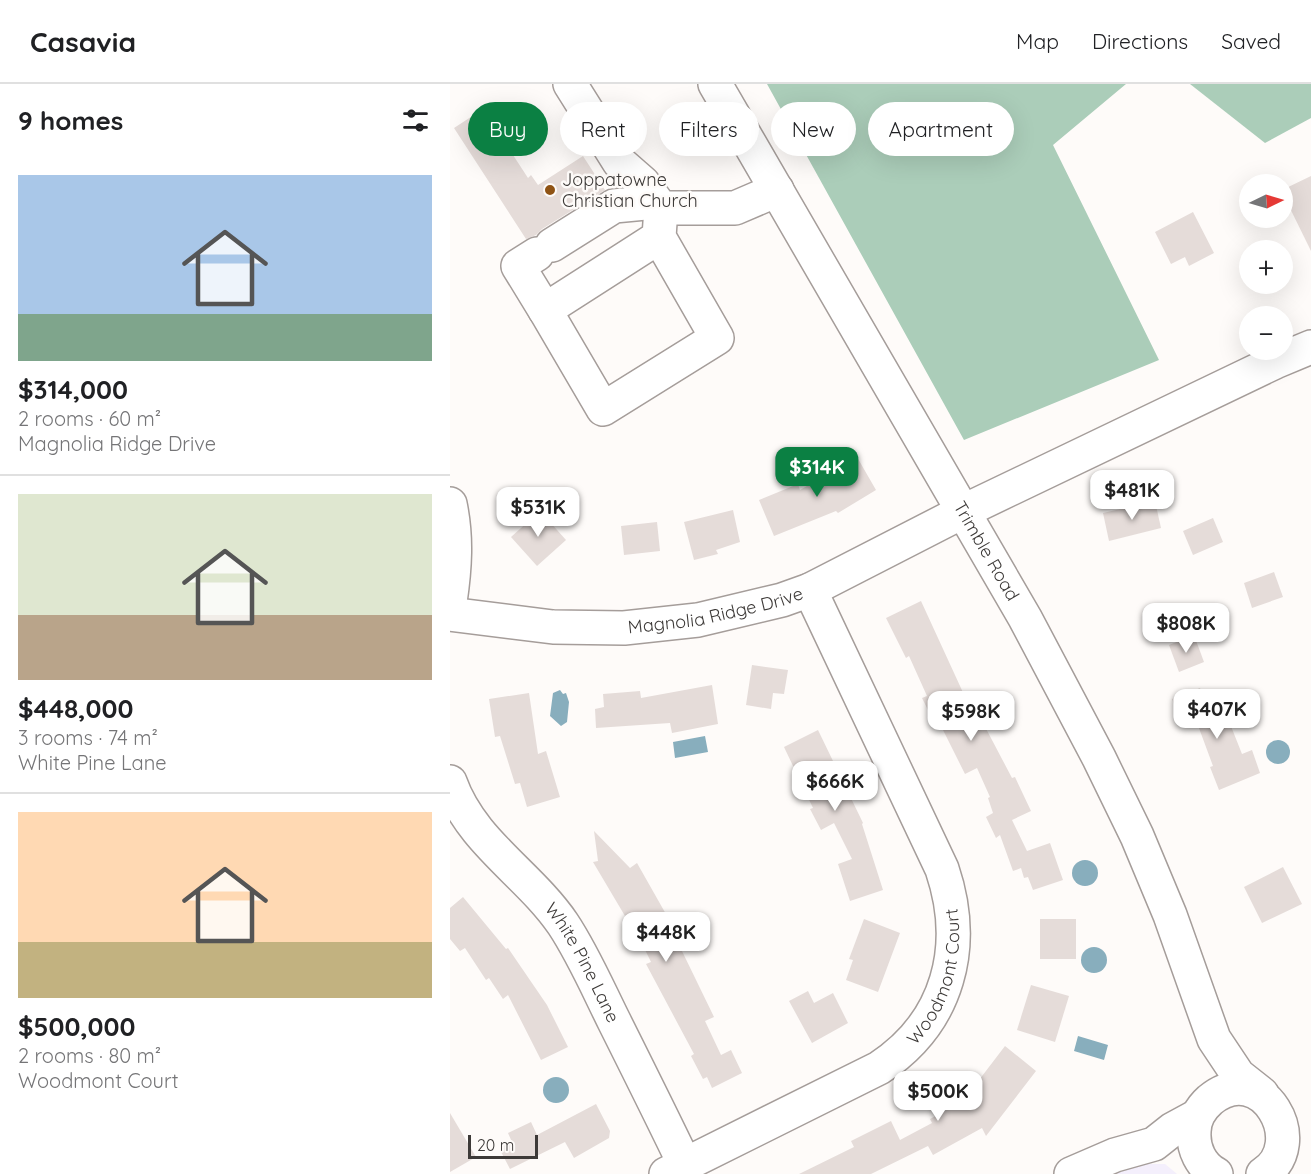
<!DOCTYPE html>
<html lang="en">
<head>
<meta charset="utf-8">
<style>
	body { margin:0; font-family:Quicksand,sans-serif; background:#f2f2f2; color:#202124; height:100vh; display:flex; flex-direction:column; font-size:22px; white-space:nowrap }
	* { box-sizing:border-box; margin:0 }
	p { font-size:20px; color:#757577 }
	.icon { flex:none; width:33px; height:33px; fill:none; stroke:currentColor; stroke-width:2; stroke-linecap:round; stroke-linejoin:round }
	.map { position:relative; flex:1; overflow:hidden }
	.panel { display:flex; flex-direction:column; background:#fff; width:450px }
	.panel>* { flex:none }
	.hud { position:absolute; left:18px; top:18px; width:570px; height:54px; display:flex; gap:12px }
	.needle { width:39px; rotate:85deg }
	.buttons { position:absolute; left:789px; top:90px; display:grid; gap:12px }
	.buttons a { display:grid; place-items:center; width:54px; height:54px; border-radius:50%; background:#fff; box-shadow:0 6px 24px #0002; font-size:30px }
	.scale { position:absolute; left:18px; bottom:15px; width:70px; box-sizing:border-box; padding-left:6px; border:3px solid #3d3a38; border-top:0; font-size:16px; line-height:21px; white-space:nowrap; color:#3d3a38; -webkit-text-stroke:4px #fefbf9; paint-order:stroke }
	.price { position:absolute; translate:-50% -51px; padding:0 14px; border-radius:12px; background:#fff; color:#222; font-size:20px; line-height:39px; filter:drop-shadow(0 2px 3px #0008) }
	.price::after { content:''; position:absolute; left:50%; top:36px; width:18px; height:14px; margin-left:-9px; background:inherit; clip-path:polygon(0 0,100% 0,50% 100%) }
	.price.on { background:#0b8043; color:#fff }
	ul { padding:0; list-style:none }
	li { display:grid; align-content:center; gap:12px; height:318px; padding:0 18px }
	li+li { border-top:2px solid #e0e0e0 }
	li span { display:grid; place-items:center; height:186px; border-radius:0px; color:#555 }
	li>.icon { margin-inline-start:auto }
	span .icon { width:108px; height:108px; fill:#fffc; stroke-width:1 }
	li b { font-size:26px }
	h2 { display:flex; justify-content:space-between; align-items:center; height:72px; padding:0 18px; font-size:26px }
	.chip { padding:0 21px; border-radius:27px; background:#fff; box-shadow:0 6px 24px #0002; font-size:21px; line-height:54px }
	.chip.on { background:#0b8043; color:#fff }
	header { display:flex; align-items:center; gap:36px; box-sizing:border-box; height:84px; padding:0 30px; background:#fff; border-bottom:2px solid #e0e0e0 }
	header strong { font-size:28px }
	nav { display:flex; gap:33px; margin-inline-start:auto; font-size:21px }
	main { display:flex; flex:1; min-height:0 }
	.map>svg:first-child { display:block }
	.education { fill:#f4effc }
	.forest { fill:#abcdb9 }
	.water { fill:#88aebd }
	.building { fill:#e5dcd9 }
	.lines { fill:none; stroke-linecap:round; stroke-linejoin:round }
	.minor-casing { stroke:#a59d9a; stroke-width:36 }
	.minor { stroke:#fff; stroke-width:33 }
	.poi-dot { fill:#8f5314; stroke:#fefbf9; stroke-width:2 }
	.labels { text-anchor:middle; stroke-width:5; stroke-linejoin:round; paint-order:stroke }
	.poi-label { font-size:18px; fill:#3d3a38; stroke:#fefbf9; text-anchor:start }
	.street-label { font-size:18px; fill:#3d3a38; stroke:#fefbf9 }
</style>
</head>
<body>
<header>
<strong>Casavia</strong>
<nav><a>Map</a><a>Directions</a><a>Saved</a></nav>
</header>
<main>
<section class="panel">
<h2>9 homes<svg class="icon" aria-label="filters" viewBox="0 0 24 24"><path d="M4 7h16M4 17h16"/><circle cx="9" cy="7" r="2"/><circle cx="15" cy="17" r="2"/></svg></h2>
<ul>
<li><span style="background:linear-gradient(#a9c7e8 75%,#7fa58c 0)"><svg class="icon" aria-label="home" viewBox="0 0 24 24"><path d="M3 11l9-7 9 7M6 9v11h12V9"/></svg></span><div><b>$314,000</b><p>2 rooms · 60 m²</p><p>Magnolia Ridge Drive</p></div></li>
<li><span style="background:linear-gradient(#dfe7d0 65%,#b9a48a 0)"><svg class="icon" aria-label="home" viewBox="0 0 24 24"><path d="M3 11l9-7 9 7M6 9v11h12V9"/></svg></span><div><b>$448,000</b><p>3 rooms · 74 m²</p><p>White Pine Lane</p></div></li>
<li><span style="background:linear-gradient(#ffd9b3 70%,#c2b280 0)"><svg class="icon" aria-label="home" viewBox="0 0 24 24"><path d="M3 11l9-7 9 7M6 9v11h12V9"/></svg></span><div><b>$500,000</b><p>2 rooms · 80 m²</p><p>Woodmont Court</p></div></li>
</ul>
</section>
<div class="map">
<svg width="861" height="1090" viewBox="0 0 861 1090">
	<rect width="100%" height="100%" fill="#fefbf9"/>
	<!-- education -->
	<polygon class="education" points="686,1080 715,1080 727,1090 666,1090"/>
	<!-- forest -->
	<g class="forest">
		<polygon points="317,0 676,0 603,61 709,276 514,356"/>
		<polygon points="740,0 861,0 861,34 815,59"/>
	</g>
	<!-- water -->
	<g class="water">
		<polygon points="110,606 113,610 116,609 119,618 117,638 111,642 100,632 103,609"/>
		<polygon points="255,652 258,668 225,674 223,658"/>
		<circle cx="828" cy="668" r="12"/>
		<circle cx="635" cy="789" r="13"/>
		<circle cx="644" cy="876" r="13"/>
		<polygon points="628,952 658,961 654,976 624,967"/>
		<circle cx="106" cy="1006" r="13"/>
	</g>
	<!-- building -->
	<g class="building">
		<polygon points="33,25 78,94 81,91 88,101 133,72 155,106 92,145 86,151 76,155 4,44"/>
		<polygon points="861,92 861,167 832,108 832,106"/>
		<polygon points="743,128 764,169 739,182 735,173 721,180 705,148"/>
		<polygon points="407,373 426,406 388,429 386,427 324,452 309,416 348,400 350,406"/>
		<polygon points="705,417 711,444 659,457 653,429"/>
		<polygon points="283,426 290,458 266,466 268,470 244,476 234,438"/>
		<polygon points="90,427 116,456 87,482 61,453"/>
		<polygon points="763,434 773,458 743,471 733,447"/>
		<polygon points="207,438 210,467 174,471 171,442"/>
		<polygon points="824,488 833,513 802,524 794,499"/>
		<polygon points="471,517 527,639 532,637 562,694 565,693 581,727 562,736 577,767 600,759 613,796 583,806 578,793 574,794 571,784 563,787 550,751 546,754 536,733 543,729 538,714 540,713 527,684 515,690 486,632 482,634 472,614 477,612 459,572 456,574 436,534"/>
		<polygon points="744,551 754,578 729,588 719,561"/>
		<polygon points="302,581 338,586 334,610 323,609 321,625 296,621"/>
		<polygon points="262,601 268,640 222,649 220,639 146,644 145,625 154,623 153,610 190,607 191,614"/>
		<polygon points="750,604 759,628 773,622 792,670 802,666 810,689 769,706 760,683 763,682 746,636 732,642 722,615"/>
		<polygon points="79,609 88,670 96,667 110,713 77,723 70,699 65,700 50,652 45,653 39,615"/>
		<polygon points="368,646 413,739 412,740 433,806 400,817 388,780 402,775 384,739 371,746 360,725 363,724 334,663"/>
		<polygon points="144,747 180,784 187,779 221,839 233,863 231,865 264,933 255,937 271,971 281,966 292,989 262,1004 257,993 253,995 241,972 244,970 196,880 201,878 178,831 175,832 143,778 148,777"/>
		<polygon points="833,783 852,820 812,839 794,803"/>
		<polygon points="13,813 56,865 58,864 97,921 118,963 91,976 58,911 53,915 39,894 36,896 15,864 10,867 0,855 0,824"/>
		<polygon points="414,835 450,849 428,908 396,896 403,876 399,875"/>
		<rect x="590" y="835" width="36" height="40"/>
		<polygon points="581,901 619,912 605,958 567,946"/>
		<polygon points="358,907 364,919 383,909 398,939 362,959 339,917"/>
		<polygon points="555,962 586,987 536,1052 532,1044 483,1071 478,1062 421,1090 349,1090 404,1063 401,1057 441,1037 450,1056 482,1039 480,1035 513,1017"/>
		<polygon points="146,1020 160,1047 159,1054 124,1074 115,1058 60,1085 49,1064 62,1058 58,1049 81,1038 87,1051"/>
		<polygon points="0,1029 26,1073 0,1088"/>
	</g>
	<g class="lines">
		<defs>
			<g id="minor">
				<polyline points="120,0 169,78 193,99 211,124 285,124 327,106"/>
				<path id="s1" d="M265,0L575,534L649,674L687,752L720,831L764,955L788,991L812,1010"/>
				<polyline points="209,153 95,226 153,325 267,254 209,153 211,124"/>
				<polyline points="102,161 164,122 206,118"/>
				<polyline points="87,170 68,182 95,226"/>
				<path d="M0,420C7,453 5,484 0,518"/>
				<path id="s2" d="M0,530L103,543L174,544L248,536L332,516L360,506L512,428L825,278L861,263"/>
				<path id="s3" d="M0,698C21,758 79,790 113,840C133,870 148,905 164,937C188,985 212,1033 235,1081"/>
				<path id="s4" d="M216,1090L429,984C499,938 518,862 492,785L360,506"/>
				<polyline points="621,1090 665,1071 704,1060 723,1045 747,1032"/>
				<path d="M766,1090C751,1082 743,1065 744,1048C744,1036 751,1024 760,1016C812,973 861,1060 813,1090"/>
			</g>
		</defs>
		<!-- minor casing -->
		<use href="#minor" class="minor-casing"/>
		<!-- minor -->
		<use href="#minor" class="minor"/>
	</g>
	<!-- markers -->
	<circle class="poi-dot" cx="100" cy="106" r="6"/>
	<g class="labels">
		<!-- poi labels -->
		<g class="poi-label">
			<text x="112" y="102">Joppatowne<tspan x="112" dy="21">Christian Church</tspan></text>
		</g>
		<!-- street labels -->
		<g class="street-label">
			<text dy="6" stroke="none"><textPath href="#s1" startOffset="540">Trimble Road</textPath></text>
			<text dy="6" stroke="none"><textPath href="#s2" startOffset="268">Magnolia Ridge Drive</textPath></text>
			<text dy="6" stroke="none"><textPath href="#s3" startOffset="226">White Pine Lane</textPath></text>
			<text dy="6" stroke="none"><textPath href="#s4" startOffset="351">Woodmont Court</textPath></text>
		</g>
	</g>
</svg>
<div class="buttons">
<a><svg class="needle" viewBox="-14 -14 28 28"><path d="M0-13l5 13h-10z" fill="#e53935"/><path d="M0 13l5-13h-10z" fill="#757577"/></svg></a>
<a>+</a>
<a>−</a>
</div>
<div class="scale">20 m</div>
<b class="price on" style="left:367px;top:414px">$314K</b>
<b class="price" style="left:682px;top:437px">$481K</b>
<b class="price" style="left:88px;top:454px">$531K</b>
<b class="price" style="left:736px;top:570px">$808K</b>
<b class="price" style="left:767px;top:656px">$407K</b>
<b class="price" style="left:521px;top:658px">$598K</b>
<b class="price" style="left:385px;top:728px">$666K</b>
<b class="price" style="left:216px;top:879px">$448K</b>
<b class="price" style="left:488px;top:1038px">$500K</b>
<div class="hud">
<a class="chip on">Buy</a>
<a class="chip">Rent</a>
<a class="chip">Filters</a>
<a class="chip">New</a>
<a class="chip">Apartment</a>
</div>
</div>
</main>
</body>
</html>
